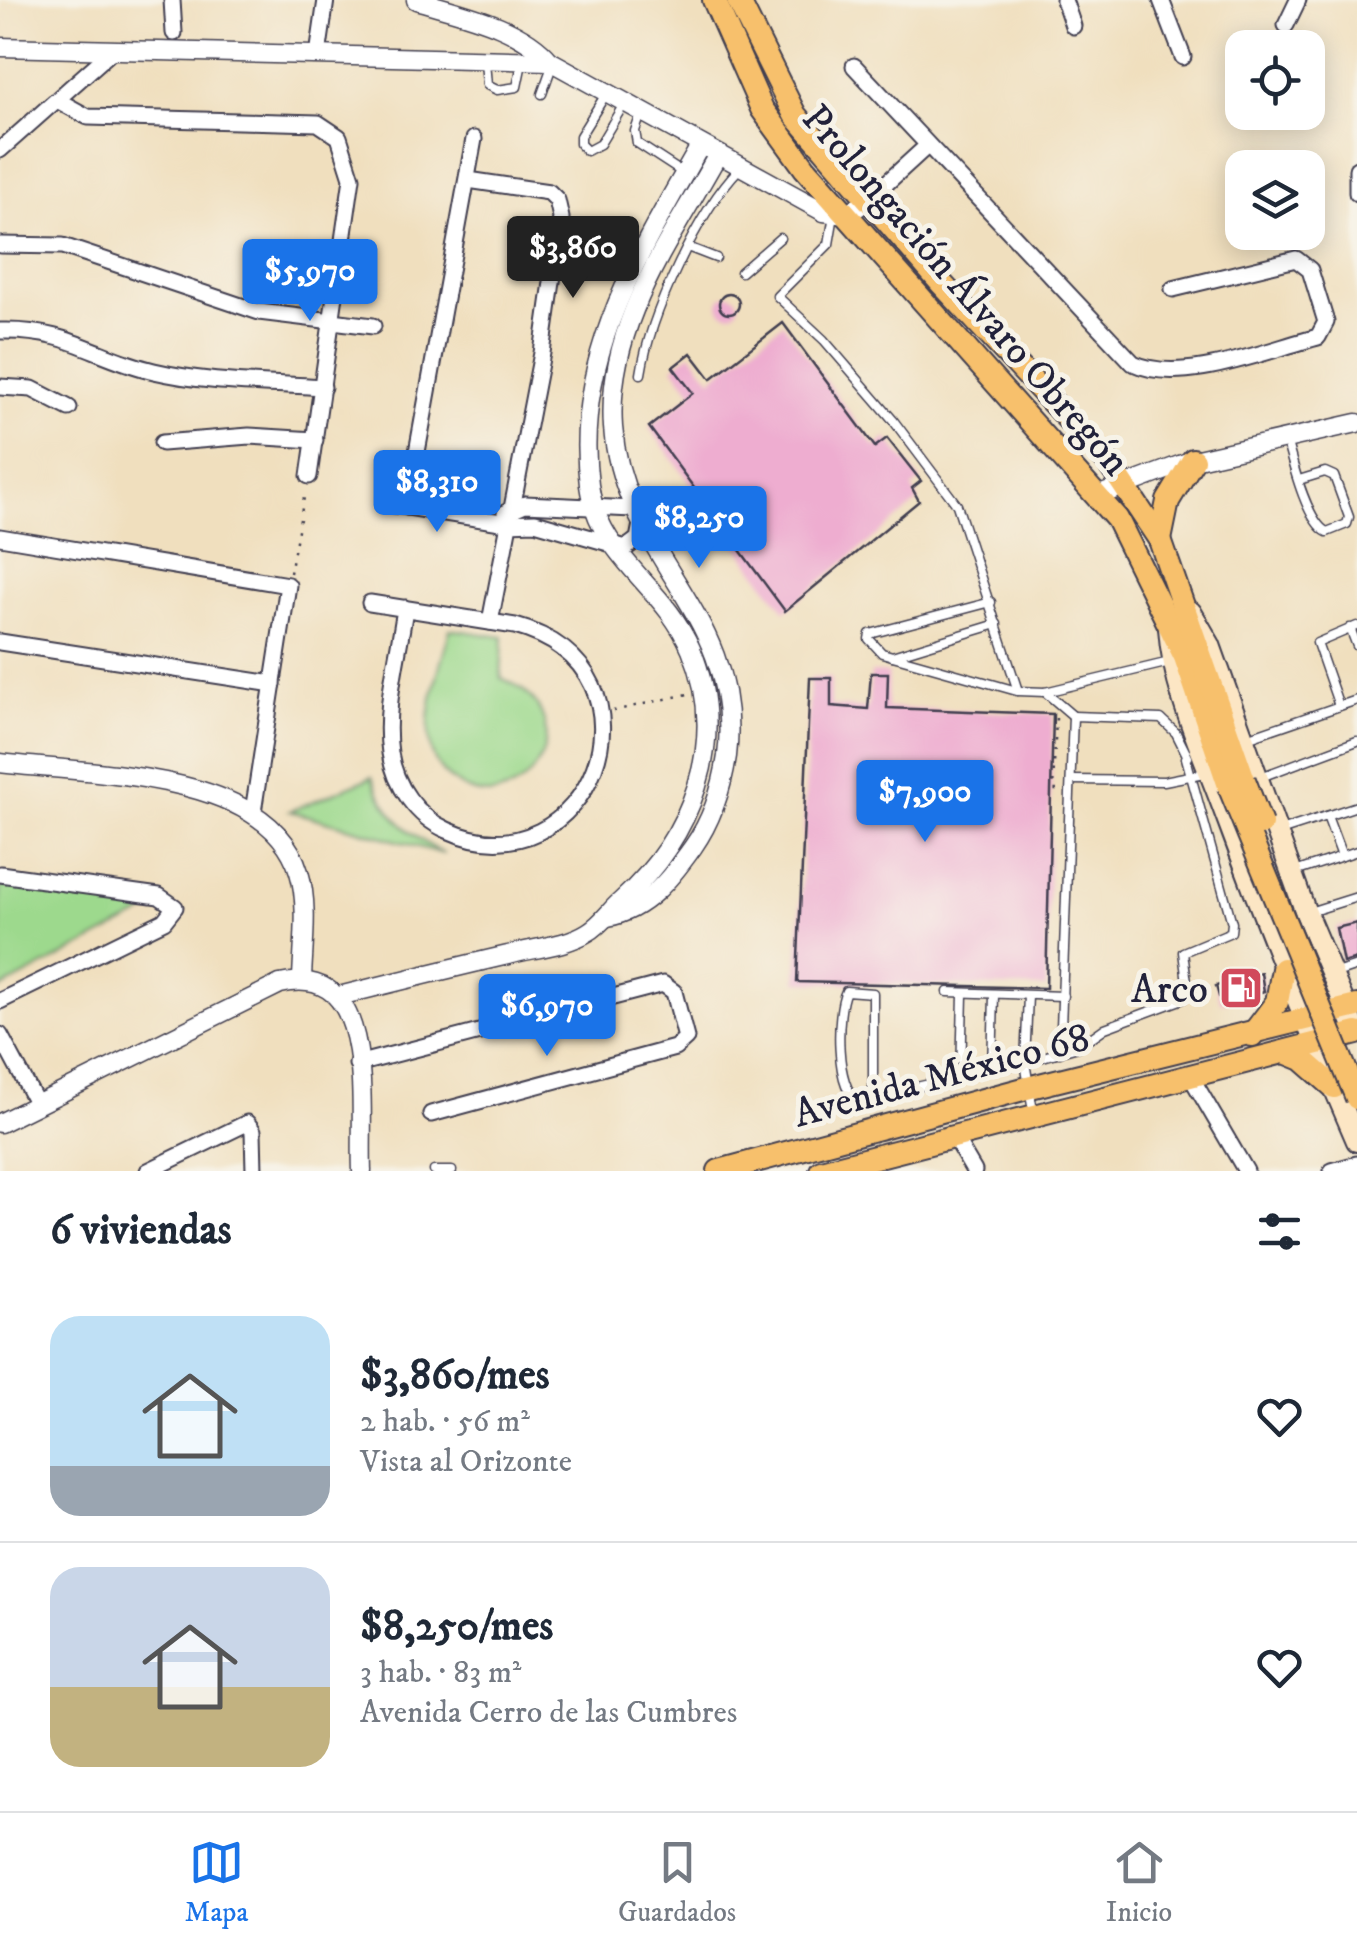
<!DOCTYPE html>
<html lang="es">
<head>
<meta charset="utf-8">
<style>
	body { margin:0; font-family:"IM FELL DW Pica",serif; background:#f6f6f7; color:#1f2937; height:100vh; display:flex; flex-direction:column; font-size:38px; white-space:nowrap }
	* { box-sizing:border-box; margin:0 }
	p { font-size:32px; color:#747a83 }
	.icon { flex:none; width:55px; height:55px; fill:none; stroke:currentColor; stroke-width:2; stroke-linecap:round; stroke-linejoin:round }
	.map { position:relative; height:1171px; overflow:hidden }
	.drawer { display:flex; flex-direction:column; background:#fff; flex:1 }
	.drawer>* { flex:none }
	.controls { position:absolute; left:1225px; top:30px; display:grid; gap:20px }
	.controls a { display:grid; place-items:center; width:100px; height:100px; border-radius:20px; background:#fff; box-shadow:0 5px 25px #0003; font-size:50px }
	.price { position:absolute; translate:-50% -85px; padding:0 22px; border-radius:10px; background:#1a73e8; color:#fff; font-size:32px; line-height:65px; filter:drop-shadow(0 2px 5px #0008) }
	.price::after { content:''; position:absolute; left:50%; top:60px; width:30px; height:22px; margin-left:-15px; background:inherit; clip-path:polygon(0 0,100% 0,50% 100%) }
	.price.selected { background:#222; color:#fff }
	ul { padding:0; list-style:none }
	li { display:flex; align-items:center; gap:30px; height:250px; padding:0 50px }
	li+li { border-top:2px solid #e0e1e3 }
	li span { display:grid; place-items:center; flex:none; width:280px; height:200px; border-radius:30px; color:#555 }
	li>.icon { margin-inline-start:auto }
	span .icon { width:120px; height:120px; fill:#fffc; stroke-width:1 }
	li b { font-size:42px }
	h2 { display:flex; justify-content:space-between; align-items:center; height:120px; padding:0 50px; font-size:42px }
	.menu { display:flex; justify-content:space-around; align-items:center; height:140px; border-top:2px solid #e0e1e3; background:#fff; font-size:28px; color:#747a83 }
	.menu a { display:grid; justify-items:center; gap:5px }
	.menu .selected { color:#1a73e8 }
	.map>svg:first-child { display:block }
	.park { fill:#9dd98d; stroke:#607e64; stroke-width:2.5 }
	.building { fill:#eeadd0 }
	.lines { fill:none; stroke-linecap:round; stroke-linejoin:round }
	.service-casing { stroke:#413e4f; stroke-width:11 }
	.minor-casing { stroke:#413e4f; stroke-width:19 }
	.tertiary-casing { stroke:#413e4f; stroke-width:21 }
	.secondary-casing { stroke:#413e4f; stroke-width:24 }
	.primary-casing { stroke:#413e4f; stroke-width:26 }
	.path { stroke:#413e4f; stroke-width:2.5; stroke-dasharray:2.5 8; stroke-linecap:butt }
	.service { stroke:#fff; stroke-width:8 }
	.minor { stroke:#fff; stroke-width:15 }
	.tertiary { stroke:#fff; stroke-width:18 }
	.secondary { stroke:#fce6c4; stroke-width:20 }
	.primary { stroke:#f7c06c; stroke-width:22 }
	.primary-bridge-casing { stroke:#413e4f; stroke-width:26; stroke-linecap:butt }
	.primary-bridge { stroke:#f7c06c; stroke-width:22 }
	.labels { text-anchor:middle; stroke-width:10; stroke-linejoin:round; paint-order:stroke }
	.street-label { font-size:40px; fill:#22223b; stroke:#f7f3e8 }
	.poi-label { font-size:40px; fill:#22223b; stroke:#f7f3e8; text-anchor:end }
</style>
</head>
<body>
<div class="map">
<svg width="1357" height="1171" viewBox="0 0 1357 1171">
	<rect width="100%" height="100%" fill="#f7f3e8"/>
	<filter id="ink" filterUnits="userSpaceOnUse"><feTurbulence type="fractalNoise" baseFrequency=".01" numOctaves="2"/><feDisplacementMap in="SourceGraphic" scale="20" xChannelSelector="R" yChannelSelector="G"/><feConvolveMatrix kernelMatrix="1 2 1 2 8 2 1 2 1" color-interpolation-filters="sRGB"/></filter>
	<filter id="wash" filterUnits="userSpaceOnUse"><feTurbulence type="fractalNoise" baseFrequency=".0048" numOctaves="4" result="noise"/><feDisplacementMap in="SourceGraphic" scale="40" xChannelSelector="R" yChannelSelector="G"/><feGaussianBlur stdDeviation="2.25" result="paint"/><feColorMatrix in="noise" values="0 0 0 0 0 0 0 0 0 0 0 0 0 0 0 0 0 1.4 0 .05"/><feComposite in="paint" operator="in"/></filter>
	<g filter="url(#wash)">
		<rect width="100%" height="100%" fill="#f0dfbe"/>
		<!-- park -->
		<g class="park">
			<path d="M450,629L503,637L501,678C596,717 520,832 453,781C440,772 432,758 430,743C424,708 442,663 450,629Z"/>
			<path d="M372,777C386,815 409,835 444,854L290,811Z"/>
			<polygon points="0,885 154,908 0,989"/>
		</g>
		<g id="blocks">
			<!-- building -->
			<g class="building">
				<circle cx="729" cy="304" r="10"/>
				<polygon points="783,323 875,447 887,438 921,481 912,488 919,501 785,611 649,427 693,393 673,367 691,353 711,379"/>
				<polygon points="871,673 888,673 887,708 1053,714 1046,988 797,982 810,678 831,678 831,706 868,709"/>
				<polygon points="1357,923 1357,959 1343,963 1336,928"/>
				<polygon points="1261,973 1264,991 1221,1003 1216,986"/>
			</g>
		</g>
	</g>
	<g filter="url(#ink)">
		<use href="#blocks" fill-opacity="0" stroke="#413e4f" stroke-width="2.5"/>
		<g class="lines">
			<defs>
				<g id="service">
					<polyline points="485,62 487,85 497,90 517,87 522,63"/>
					<polyline points="542,94 552,66"/>
					<polyline points="606,94 580,136 580,144 587,151 600,144 624,104"/>
					<polyline points="641,114 635,131 637,143 683,173"/>
					<polyline points="834,215 829,244 777,296 824,340 893,420 957,505 1018,691 1045,692 1174,661"/>
					<polyline points="690,248 716,258"/>
					<polyline points="741,272 780,238"/>
					<path d="M641,374C650,315 698,211 740,168"/>
					<path d="M1286,439C1292,461 1307,523 1327,532L1347,524L1349,517L1334,476L1325,472L1299,480"/>
					<polyline points="991,602 870,634 869,639 882,653 1017,691"/>
					<polyline points="1350,628 1357,646"/>
					<polyline points="892,656 997,624"/>
					<polyline points="1045,692 1073,716"/>
					<polyline points="1339,706 1317,643 1357,626"/>
					<polyline points="1244,739 1357,700"/>
					<polyline points="1258,778 1357,741"/>
					<polyline points="1071,780 1164,781 1205,773"/>
					<polyline points="1327,816 1342,856"/>
					<polyline points="1280,831 1357,806"/>
					<polyline points="1292,873 1357,851"/>
					<polyline points="1306,913 1357,897"/>
					<polyline points="1333,974 1357,966"/>
					<polyline points="948,992 1063,996"/>
					<polyline points="1060,1053 1073,716 1161,719 1176,733 1188,757"/>
					<polyline points="992,1069 994,995"/>
					<polyline points="961,1077 963,994"/>
					<path d="M873,1097V993L846,991C836,1012 835,1090 858,1100L873,1097L1025,1062L1028,996"/>
					<polyline points="1033,1111 1025,1062 1078,1047 1105,1028 1183,999 1188,990 1183,952 1231,932 1232,923 1186,758"/>
					<polyline points="434,1171 452,1171"/>
				</g>
				<g id="minor">
					<polyline points="172,0 174,33"/>
					<polyline points="1064,0 1073,26"/>
					<polyline points="1161,0 1183,57"/>
					<polyline points="1286,25 1298,0"/>
					<polyline points="318,55 326,0"/>
					<path d="M854,66L1133,363C1181,386 1267,350 1318,337L1326,322L1310,270L1296,259L1173,289"/>
					<polyline points="57,100 88,117 318,123 339,137 352,178 309,476"/>
					<polyline points="0,150 113,50"/>
					<polyline points="1357,169 1357,193"/>
					<polyline points="468,180 549,192 557,200 561,218 542,353 490,622"/>
					<polyline points="868,200 927,146"/>
					<polyline points="0,245 63,246 259,312 373,326"/>
					<path d="M0,331C69,329 94,357 154,371C209,384 267,383 323,387"/>
					<polyline points="0,387 32,389 69,408"/>
					<polyline points="162,443 249,436 315,440"/>
					<polyline points="389,504 507,523 535,522 626,548 638,539 641,524"/>
					<polyline points="407,507 474,139"/>
					<polyline points="505,513 525,504 633,509"/>
					<polyline points="0,537 288,585 253,812"/>
					<path d="M370,603L515,626C677,670 587,894 447,830C417,817 395,786 390,753C383,708 399,654 405,608"/>
					<polyline points="0,642 273,684"/>
					<polyline points="0,874 159,896 175,907 164,921 0,1001"/>
					<polyline points="0,1035 37,1104"/>
					<polyline points="357,1064 663,984 674,992 686,1038 675,1048 431,1114"/>
					<polyline points="1191,1077 1246,1171"/>
					<polyline points="954,1137 974,1171"/>
					<polyline points="148,1171 247,1123 253,1131 254,1171"/>
					<polyline points="1332,1171 1357,1164"/>
				</g>
				<g id="tertiary">
					<path d="M416,0C459,13 520,25 550,61"/>
					<polyline points="0,47 550,61 824,212 846,215 868,200"/>
					<polyline points="1097,496 1193,460 1357,423"/>
					<path d="M0,763C87,774 268,769 299,872C309,905 303,945 302,979"/>
					<path d="M608,917C646,910 671,878 693,847C712,820 722,789 727,756C744,615 622,557 613,427C606,326 670,241 717,156"/>
					<path d="M339,996C395,982 452,968 508,955C533,948 566,946 588,932C602,924 609,911 621,901C691,838 730,742 691,649C663,584 599,558 589,485C572,358 640,252 700,146"/>
					<path d="M0,1123L280,984C379,960 359,1109 362,1171"/>
				</g>
				<g id="secondary">
					<polyline points="1191,612 1210,645 1306,913 1357,1033"/>
					<path d="M1169,628C1173,688 1200,746 1221,802C1263,917 1308,1029 1357,1141"/>
				</g>
				<g id="primary">
					<polyline points="714,0 762,109 805,168 1117,519 1185,657 1229,786"/>
					<polyline points="738,0 795,115 942,284 1108,462 1160,540 1244,780"/>
					<polyline points="1160,540 1168,501 1193,460"/>
					<polyline points="1252,1035 1277,1002 1283,969"/>
					<polyline points="1285,1052 1302,1059 1334,1087"/>
					<polyline points="719,1171 1027,1088 1357,1006"/>
					<polyline points="821,1171 1357,1033"/>
				</g>
			</defs>
			<!-- service casing -->
			<use href="#service" class="service-casing"/>
			<!-- minor casing -->
			<use href="#minor" class="minor-casing"/>
			<!-- tertiary casing -->
			<use href="#tertiary" class="tertiary-casing"/>
			<!-- secondary casing -->
			<use href="#secondary" class="secondary-casing"/>
			<!-- primary casing -->
			<use href="#primary" class="primary-casing"/>
			<!-- path -->
			<g class="path">
				<polyline points="290,573 305,492"/>
				<polyline points="613,711 688,694"/>
				<polyline points="1056,718 1053,790 1058,790"/>
			</g>
			<!-- service -->
			<use href="#service" class="service"/>
			<!-- minor -->
			<use href="#minor" class="minor"/>
			<!-- tertiary -->
			<use href="#tertiary" class="tertiary"/>
			<!-- secondary -->
			<use href="#secondary" class="secondary"/>
			<!-- primary -->
			<use href="#primary" class="primary"/>
			<defs>
				<g id="primary-bridge">
					<polyline points="1244,780 1261,824"/>
					<polyline points="1229,786 1357,1098"/>
				</g>
			</defs>
			<!-- primary-bridge casing -->
			<use href="#primary-bridge" class="primary-bridge-casing"/>
			<!-- primary-bridge -->
			<use href="#primary-bridge" class="primary-bridge"/>
		</g>
	</g>
	<!-- icons -->
	<defs>
		<symbol id="fuel-square" viewBox="-11 -11 22 22"><rect x="-9" y="-9" width="18" height="18" rx="4" fill="#d1495b" stroke="#f7f3e8"/><path d="M-5.5-6h7V0h2V4h1.3V-2.5L3-4.5l.8-.8L6-3V5H2.5V1h-1V6h-7ZM-4.2-4.7v3.2H.2V-4.7Z" fill="#fff"/></symbol>
	</defs>
	<g fill-rule="evenodd">
		<use href="#fuel-square" x="1216" y="963" width="50" height="50"/>
	</g>
	<g class="labels">
		<!-- street labels -->
		<g class="street-label">
			<text transform="translate(967 289) rotate(49)" y="14">Prolongación Álvaro Obregón</text>
			<text transform="translate(941 1074) rotate(-15)" y="14">Avenida México 68</text>
		</g>
		<!-- poi labels -->
		<g class="poi-label">
			<text x="1208" y="1002">Arco</text>
		</g>
	</g>
</svg>
<div class="controls">
<a><svg class="icon" aria-label="locate" viewBox="0 0 24 24"><circle cx="12" cy="12" r="6"/><path d="M12 2v4M12 18v4M2 12h4M18 12h4"/></svg></a>
<a><svg class="icon" aria-label="layers" viewBox="0 0 24 24"><path d="M12 4l9 5-9 5-9-5zM3 14l9 5 9-5"/></svg></a>
</div>
<b class="price selected" style="left:573px;top:301px">$3,860</b>
<b class="price" style="left:310px;top:324px">$5,970</b>
<b class="price" style="left:437px;top:535px">$8,310</b>
<b class="price" style="left:699px;top:571px">$8,250</b>
<b class="price" style="left:925px;top:845px">$7,900</b>
<b class="price" style="left:547px;top:1059px">$6,970</b>
</div>
<section class="drawer">
<h2>6 viviendas<svg class="icon" aria-label="filters" viewBox="0 0 24 24"><path d="M4 7h16M4 17h16"/><circle cx="9" cy="7" r="2"/><circle cx="15" cy="17" r="2"/></svg></h2>
<ul>
<li><span style="background:linear-gradient(#bfe0f5 75%,#9aa5b1 0)"><svg class="icon" aria-label="home" viewBox="0 0 24 24"><path d="M3 11l9-7 9 7M6 9v11h12V9"/></svg></span><div><b>$3,860/mes</b><p>2 hab. · 56 m²</p><p>Vista al Orizonte</p></div><svg class="icon" aria-label="heart" viewBox="0 0 24 24"><path d="M12 20l-8-8c-3-5 5-10 8-4 3-6 11-1 8 4z"/></svg></li>
<li><span style="background:linear-gradient(#c9d6e8 60%,#c2b280 0)"><svg class="icon" aria-label="home" viewBox="0 0 24 24"><path d="M3 11l9-7 9 7M6 9v11h12V9"/></svg></span><div><b>$8,250/mes</b><p>3 hab. · 83 m²</p><p>Avenida Cerro de las Cumbres</p></div><svg class="icon" aria-label="heart" viewBox="0 0 24 24"><path d="M12 20l-8-8c-3-5 5-10 8-4 3-6 11-1 8 4z"/></svg></li>
</ul>
</section>
<nav class="menu">
<a class="selected"><svg class="icon" aria-label="map" viewBox="0 0 24 24"><path d="M3 6l6-2 6 2 6-2v14l-6 2-6-2-6 2zM9 4v14M15 6v14"/></svg>Mapa</a>
<a><svg class="icon" aria-label="saved" viewBox="0 0 24 24"><path d="M7 4h10v16l-5-4-5 4z"/></svg>Guardados</a>
<a><svg class="icon" aria-label="home" viewBox="0 0 24 24"><path d="M3 11l9-7 9 7M6 9v11h12V9"/></svg>Inicio</a>
</nav>
</body>
</html>
